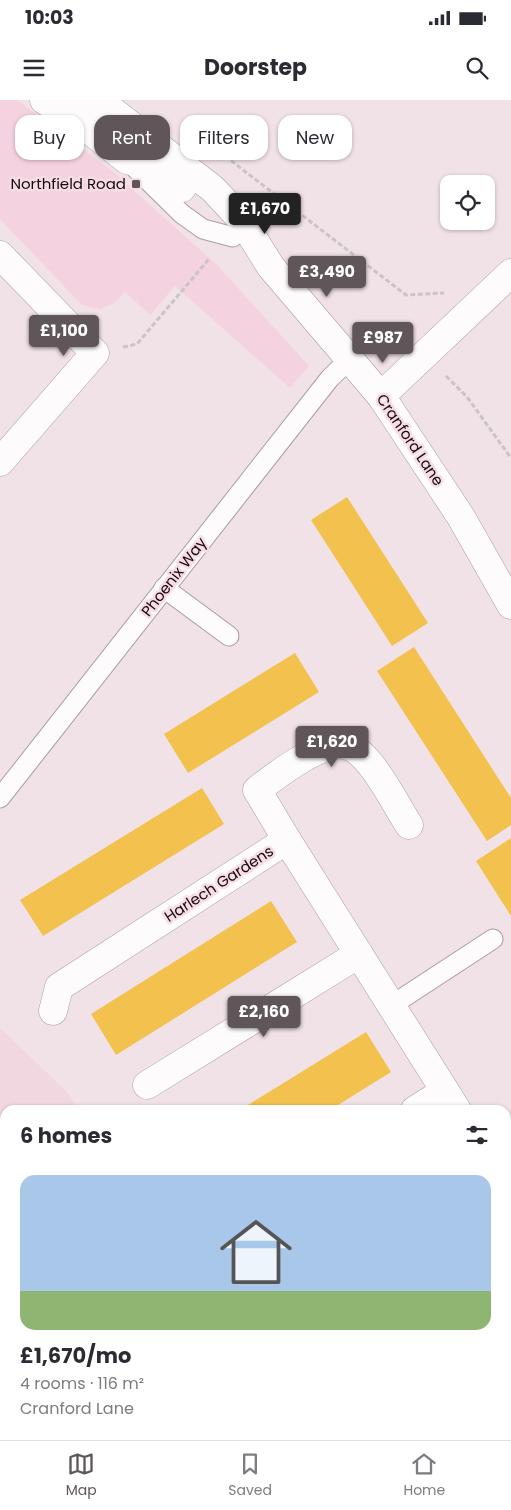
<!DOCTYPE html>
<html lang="en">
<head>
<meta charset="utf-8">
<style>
	body { margin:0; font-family:Poppins,sans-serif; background:#f7f7f7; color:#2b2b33; height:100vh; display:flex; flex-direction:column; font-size:19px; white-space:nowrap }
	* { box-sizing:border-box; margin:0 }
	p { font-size:16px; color:#7c7c81 }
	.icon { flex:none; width:28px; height:28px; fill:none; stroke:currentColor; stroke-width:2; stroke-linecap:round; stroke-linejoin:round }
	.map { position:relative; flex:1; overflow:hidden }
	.side { position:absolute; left:0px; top:1005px; width:511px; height:335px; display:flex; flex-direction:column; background:#fff; border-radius:15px 15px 0 0; box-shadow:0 1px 4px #0004 }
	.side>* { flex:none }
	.banner { position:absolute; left:15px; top:15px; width:481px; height:45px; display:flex; gap:10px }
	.buttons { position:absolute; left:440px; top:75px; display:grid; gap:10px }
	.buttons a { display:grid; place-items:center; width:55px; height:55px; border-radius:10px; background:#fff; box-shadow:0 1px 4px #0004; font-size:25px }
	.price { position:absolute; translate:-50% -42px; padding:0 11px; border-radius:5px; background:#605659; color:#fff; font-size:16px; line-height:32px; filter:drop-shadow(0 1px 2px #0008) }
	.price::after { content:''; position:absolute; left:50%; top:30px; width:15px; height:11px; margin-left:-8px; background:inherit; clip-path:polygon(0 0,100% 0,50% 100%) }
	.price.selected { background:#222; color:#fff }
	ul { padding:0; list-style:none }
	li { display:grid; align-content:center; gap:10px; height:265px; padding:0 20px }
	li+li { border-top:1px solid #e1e1e2 }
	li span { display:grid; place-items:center; height:155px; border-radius:15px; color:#555 }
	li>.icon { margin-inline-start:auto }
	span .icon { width:90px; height:90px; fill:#fffc; stroke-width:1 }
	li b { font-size:21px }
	h2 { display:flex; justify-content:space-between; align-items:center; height:60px; padding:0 20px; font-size:21px }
	.tag { padding:0 18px; border-radius:15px; background:#fff; box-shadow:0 1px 4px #0004; font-size:18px; line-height:45px }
	.tag.selected { background:#605659; color:#fff }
	.status { display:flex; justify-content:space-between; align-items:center; height:35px; padding:0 25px; background:#fff; direction:ltr }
	.status svg { height:14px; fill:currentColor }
	header { display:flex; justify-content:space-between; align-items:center; height:65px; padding:0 20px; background:#fff; font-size:22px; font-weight:700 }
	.tabs { display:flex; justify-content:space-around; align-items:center; height:70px; border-top:1px solid #e1e1e2; background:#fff; font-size:14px; color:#7c7c81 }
	.tabs a { display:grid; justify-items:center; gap:2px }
	.tabs .selected { color:#605659 }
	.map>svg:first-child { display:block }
	.built { fill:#f1d7e0 }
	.green { fill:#f5d2df }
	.homes { fill:#f2c14e }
	.shops { fill:#e4572e }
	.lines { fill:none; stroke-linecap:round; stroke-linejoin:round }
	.service-casing { stroke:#a99da2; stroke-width:21 }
	.minor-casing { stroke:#a99da2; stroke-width:29 }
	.tertiary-casing { stroke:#a99da2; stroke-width:29 }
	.path { stroke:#c9c5c6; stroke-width:3; stroke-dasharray:5 2.5; stroke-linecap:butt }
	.service { stroke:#fdfbfb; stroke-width:19 }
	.minor { stroke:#fdfbfb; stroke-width:28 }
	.tertiary { stroke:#fdfbfb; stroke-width:28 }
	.poi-dot { fill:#605659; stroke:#f7dce6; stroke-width:2 }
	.labels { text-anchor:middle; stroke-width:5; stroke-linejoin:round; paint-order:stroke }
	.poi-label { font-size:15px; fill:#120a0d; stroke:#f7dce6; text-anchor:end }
	.street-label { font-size:15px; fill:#120a0d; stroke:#f7dce6 }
</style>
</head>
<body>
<div class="status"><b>10:03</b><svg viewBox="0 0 49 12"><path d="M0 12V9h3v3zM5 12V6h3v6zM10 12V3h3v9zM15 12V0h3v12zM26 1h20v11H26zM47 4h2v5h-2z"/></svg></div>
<header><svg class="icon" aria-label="menu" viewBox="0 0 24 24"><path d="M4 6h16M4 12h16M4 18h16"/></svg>Doorstep<svg class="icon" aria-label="search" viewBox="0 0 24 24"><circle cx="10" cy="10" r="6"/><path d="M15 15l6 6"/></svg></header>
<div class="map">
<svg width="511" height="1340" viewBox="0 0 511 1340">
	<rect width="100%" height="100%" fill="#f1e2e7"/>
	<!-- built -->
	<polygon class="built" points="0,928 68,993 78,1010 5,1010 5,1335 281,1335 284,1340 0,1340"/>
	<!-- green -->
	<polygon class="green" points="0,0 17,0 111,70 216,164 309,266 290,288 175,186 150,215 125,192 114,203 100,209 82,205 0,119"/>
	<!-- homes -->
	<g class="homes">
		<polygon points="347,397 428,523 392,546 311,420"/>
		<polygon points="414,547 511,698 511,725 487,741 377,571"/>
		<polygon points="295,553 319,592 188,673 164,634"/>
		<polygon points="202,688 224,724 43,836 20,800"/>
		<polygon points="511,738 511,816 476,761"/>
		<polygon points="271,801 297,842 116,955 91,914"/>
		<polygon points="366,932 391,972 330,1010 240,1010"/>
		<polygon points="511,1194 511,1250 506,1253 506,1197"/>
	</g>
	<!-- shops -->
	<g class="shops">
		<polygon points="5,1220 5,1335 80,1335 83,1340 0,1340 0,1223"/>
		<polygon points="221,1335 287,1335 290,1339 224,1340"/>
	</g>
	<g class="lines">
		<defs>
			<g id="service">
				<polyline points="127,60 182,114 203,129 233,137"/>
				<polyline points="164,488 229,536"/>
				<polyline points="0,698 330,278 351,258"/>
				<polyline points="392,905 493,839"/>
				<polyline points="0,1097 5,1105"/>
				<polyline points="146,1335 149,1340"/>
			</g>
			<g id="minor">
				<polyline points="0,155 95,253 0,362"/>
				<polyline points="381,296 511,173"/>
				<path d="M287,740L257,690C275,676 322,640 345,645C370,650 395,704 409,725"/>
				<polyline points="53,911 59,887 287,740 457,1010"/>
				<polyline points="147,985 359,854"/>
				<polyline points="415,1010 445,991"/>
				<polyline points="506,1086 511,1094"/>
				<polyline points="506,1139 511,1136"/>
				<polyline points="506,1306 511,1302"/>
				<polyline points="453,1340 460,1335"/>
			</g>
			<g id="tertiary">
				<polyline points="44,0 93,33 127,60 157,67 182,88"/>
				<polyline points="83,0 110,9 213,89 241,119 271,167 381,296 461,417 511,505"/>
			</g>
		</defs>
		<!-- service casing -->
		<use href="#service" class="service-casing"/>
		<!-- minor casing -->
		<use href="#minor" class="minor-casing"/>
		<!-- tertiary casing -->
		<use href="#tertiary" class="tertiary-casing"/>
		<!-- path -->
		<g class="path">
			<polyline points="225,56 406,195 444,193"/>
			<polyline points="274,117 286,103"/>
			<polyline points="123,247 137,244 209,159"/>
			<polyline points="446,276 467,297 511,358"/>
		</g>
		<!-- service -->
		<use href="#service" class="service"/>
		<!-- minor -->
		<use href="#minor" class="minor"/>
		<!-- tertiary -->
		<use href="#tertiary" class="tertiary"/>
	</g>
	<!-- markers -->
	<rect class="poi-dot" x="131" y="79" width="10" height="10" rx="2.5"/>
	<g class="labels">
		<!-- poi labels -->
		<g class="poi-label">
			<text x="126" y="89">Northfield Road</text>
		</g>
		<!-- street labels -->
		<g class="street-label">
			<text transform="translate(410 340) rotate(56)" y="5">Cranford Lane</text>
			<text transform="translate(174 477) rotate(-52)" y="5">Phoenix Way</text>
			<text transform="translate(219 784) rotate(-33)" y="5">Harlech Gardens</text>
		</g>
	</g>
</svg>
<div class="buttons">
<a><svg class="icon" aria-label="locate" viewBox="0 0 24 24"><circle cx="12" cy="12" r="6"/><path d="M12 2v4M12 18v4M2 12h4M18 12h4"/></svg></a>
</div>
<b class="price selected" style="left:265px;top:135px">£1,670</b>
<b class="price" style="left:327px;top:198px">£3,490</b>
<b class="price" style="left:64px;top:257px">£1,100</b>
<b class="price" style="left:383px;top:264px">£987</b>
<b class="price" style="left:332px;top:668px">£1,620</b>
<b class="price" style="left:264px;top:938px">£2,160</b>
<div class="banner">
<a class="tag">Buy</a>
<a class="tag selected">Rent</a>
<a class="tag">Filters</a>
<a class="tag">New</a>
</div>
<section class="side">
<h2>6 homes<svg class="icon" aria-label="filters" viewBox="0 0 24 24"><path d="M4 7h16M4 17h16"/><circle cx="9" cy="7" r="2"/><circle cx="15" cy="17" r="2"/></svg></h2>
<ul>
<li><span style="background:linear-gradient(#a9c7e8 75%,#8fb573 0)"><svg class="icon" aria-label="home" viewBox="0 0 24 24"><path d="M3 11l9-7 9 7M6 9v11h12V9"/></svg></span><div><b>£1,670/mo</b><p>4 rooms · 116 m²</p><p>Cranford Lane</p></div></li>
</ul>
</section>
</div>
<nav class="tabs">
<a class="selected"><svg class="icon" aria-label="map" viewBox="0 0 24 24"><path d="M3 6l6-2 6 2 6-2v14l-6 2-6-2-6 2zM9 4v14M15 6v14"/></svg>Map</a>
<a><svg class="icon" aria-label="saved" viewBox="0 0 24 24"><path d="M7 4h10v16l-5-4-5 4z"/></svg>Saved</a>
<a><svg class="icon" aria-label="home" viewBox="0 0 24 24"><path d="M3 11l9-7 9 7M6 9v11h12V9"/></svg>Home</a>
</nav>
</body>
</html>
